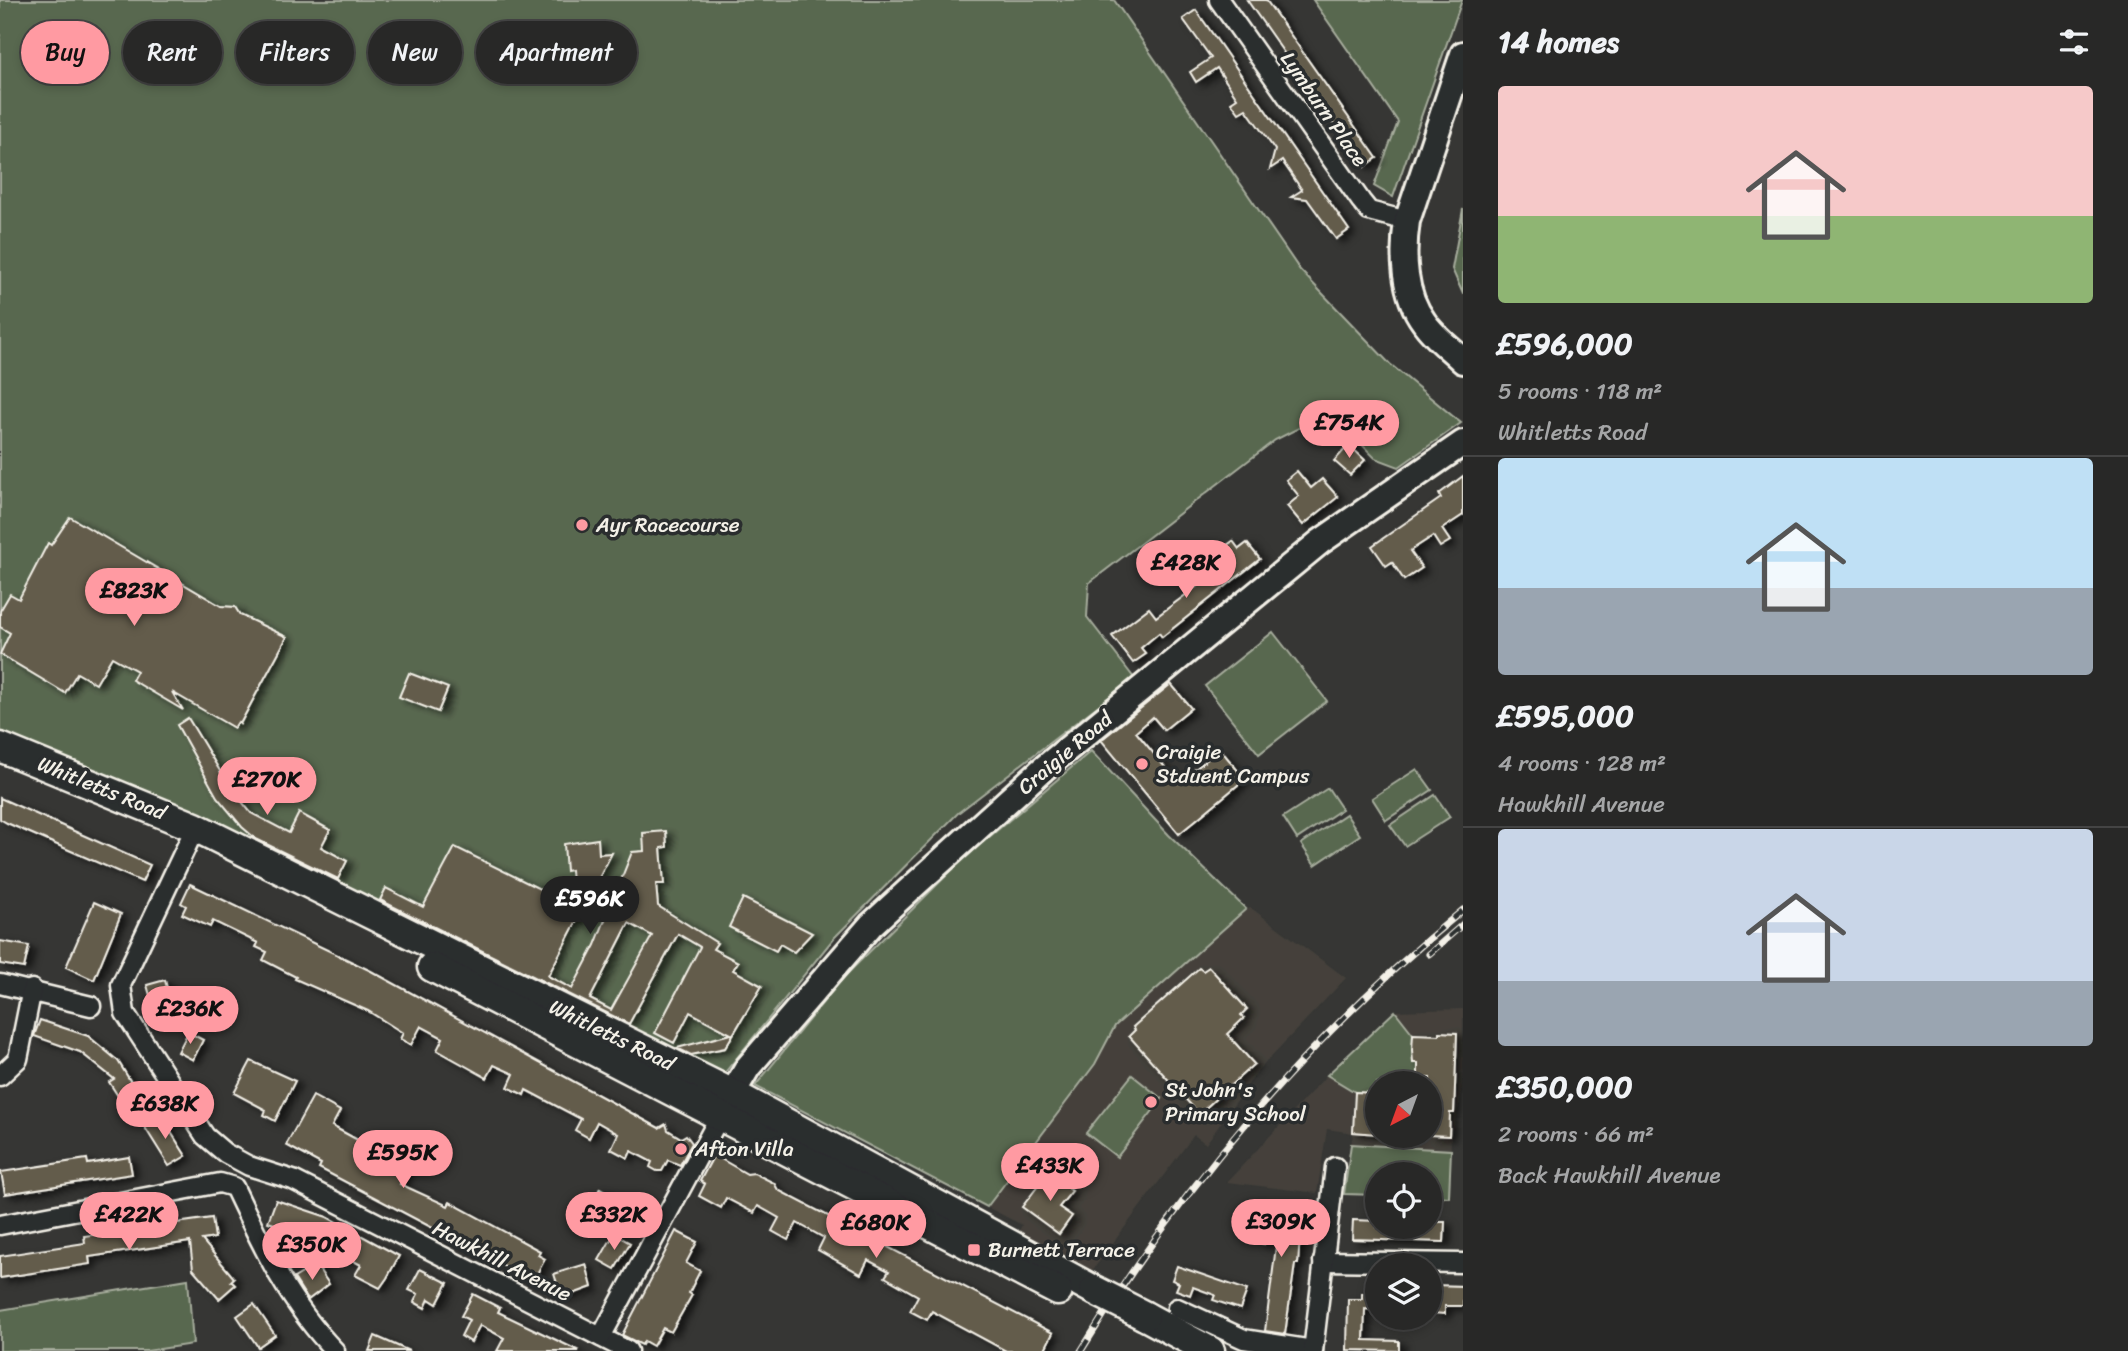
<!DOCTYPE html>
<html lang="en">
<head>
<meta charset="utf-8">
<style>
	body { margin:0; font-family:Sriracha,sans-serif; background:#30302f; color:#f1f3f6; height:100vh; display:flex; flex-direction:column; font-size:26px; white-space:nowrap }
	* { box-sizing:border-box; margin:0 }
	p { font-size:23px; color:#a5a6a7 }
	.icon { flex:none; width:38px; height:38px; fill:none; stroke:currentColor; stroke-width:2; stroke-linecap:round; stroke-linejoin:round }
	.map { position:relative; flex:1; overflow:hidden }
	.side { display:flex; flex-direction:column; background:#282827; width:665px }
	.side>* { flex:none }
	.hud { position:absolute; left:21px; top:21px; width:665px; height:63px; display:flex; gap:14px }
	.needle { width:46px; rotate:221deg }
	.fabs { position:absolute; left:1365px; top:1071px; display:grid; gap:14px }
	.fabs a { display:grid; place-items:center; width:77px; height:77px; border-radius:50%; background:#282827; box-shadow:0 4px 10px #0003,0 0 0 2px #444; font-size:35px }
	.price { position:absolute; translate:-50% -60px; padding:0 16px; border-radius:24px; background:#ff9aa2; color:#111; font-size:23px; line-height:46px; filter:drop-shadow(0 2px 4px #0008) }
	.price::after { content:''; position:absolute; left:50%; top:42px; width:21px; height:16px; margin-left:-10px; background:inherit; clip-path:polygon(0 0,100% 0,50% 100%) }
	.price.on { background:#222; color:#fff }
	ul { padding:0; list-style:none }
	li { display:grid; align-content:center; gap:14px; height:371px; padding:0 35px }
	li+li { border-top:2px solid #444 }
	li span { display:grid; place-items:center; height:217px; border-radius:7px; color:#555 }
	li>.icon { margin-inline-start:auto }
	span .icon { width:126px; height:126px; fill:#fffc; stroke-width:1 }
	li b { font-size:30px }
	h2 { display:flex; justify-content:space-between; align-items:center; height:84px; padding:0 35px; font-size:30px }
	.tag { padding:0 24px; border-radius:32px; background:#282827; box-shadow:0 4px 10px #0003,0 0 0 2px #444; font-size:24px; line-height:63px }
	.tag.on { background:#ff9aa2; color:#111 }
	main { display:flex; flex:1; min-height:0 }
	.map>svg:first-child { display:block }
	.built { fill:#44413b; fill-rule:evenodd }
	.green { fill:#596850; stroke:#a6ac9c; stroke-width:2 }
	.building { fill:#645b4c; stroke:#f4f1e8; stroke-width:2; fill-rule:evenodd; filter:url(#shadow) }
	.lines { fill:none; stroke-linecap:round; stroke-linejoin:round }
	.street-casing { stroke:#f4f1e8; stroke-width:23 }
	.secondary-casing { stroke:#f4f1e8; stroke-width:30 }
	.primary-casing { stroke:#f4f1e8; stroke-width:33 }
	.street { stroke:#2a2d2e; stroke-width:18 }
	.secondary { stroke:#2a2d2e; stroke-width:24 }
	.primary { stroke:#2a2d2e; stroke-width:28 }
	.rail-casing { stroke:#f4f1e8; stroke-width:7 }
	.rail { stroke:#2a2d2e; stroke-width:4.5; stroke-dasharray:13; stroke-linecap:butt }
	.primary-bridge-casing { stroke:#f4f1e8; stroke-width:33; stroke-linecap:butt }
	.primary-bridge { stroke:#2a2d2e; stroke-width:28 }
	.poi-dot { fill:#ff9aa2; stroke:#2a2d2e; stroke-width:2.5 }
	.labels { text-anchor:middle; stroke-width:7; stroke-linejoin:round; paint-order:stroke }
	.street-label { font-size:21px; fill:#f4f1e8; stroke:#2a2d2e }
	.poi-label { font-size:21px; fill:#f4f1e8; stroke:#2a2d2e; text-anchor:start }
</style>
</head>
<body>
<main>
<div class="map">
<svg width="1463" height="1351" viewBox="0 0 1463 1351">
	<defs>
		<filter id="shadow"><feDropShadow dx="6" dy="3.5" stdDeviation="3.5" flood-color="#0009"/></filter>
	</defs>
	<rect width="100%" height="100%" fill="#363634"/>
	<filter id="ink" filterUnits="userSpaceOnUse"><feTurbulence type="fractalNoise" baseFrequency=".0143" numOctaves="2"/><feDisplacementMap in="SourceGraphic" scale="14" xChannelSelector="R" yChannelSelector="G"/><feConvolveMatrix kernelMatrix="1 2 1 2 8 2 1 2 1" color-interpolation-filters="sRGB"/></filter>
	<g filter="url(#ink)">
		<!-- built -->
		<g class="built">
			<polygon points="1251,908 1346,978 1259,1069 1206,1144 1194,1135 1092,1271 1018,1233 1022,1225 987,1207 1095,1064 1115,1026 1246,909"/>
			<path d="M1463,1009V1071L1460,1102L1451,1137L1449,1197L1430,1196V1174H1377V1195L1344,1194L1353,1133L1327,1129L1317,1193L1227,1182L1327,1075L1395,1011ZM1377,1083H1430V1136H1377Z"/>
		</g>
		<!-- green -->
		<g class="green">
			<polygon points="0,0 1114,0 1300,270 1390,364 1461,423 1399,467 1375,458 1330,412 1275,440 1089,583 1087,617 1134,678 958,813 834,938 719,1080 258,841 178,804 0,733"/>
			<polygon points="1313,0 1462,0 1393,197 1374,186 1398,122"/>
			<polygon points="1463,209 1463,294 1452,269"/>
			<polygon points="1273,632 1327,701 1259,754 1205,686"/>
			<polygon points="1091,751 1169,835 1246,909 1115,1026 1095,1064 987,1207 755,1086 842,979 962,860"/>
			<polygon points="1417,769 1432,790 1386,820 1372,798"/>
			<polygon points="1328,788 1342,809 1297,839 1283,817"/>
			<polygon points="1435,795 1450,817 1405,846 1390,825"/>
			<polygon points="1346,814 1360,835 1315,865 1301,844"/>
			<polygon points="1395,1011 1413,1034 1413,1063 1418,1063 1418,1078 1430,1078 1429,1083 1377,1083 1377,1098 1371,1098 1371,1093 1355,1092 1327,1075"/>
			<polygon points="1132,1075 1162,1099 1117,1157 1086,1133"/>
			<polygon points="1351,1144 1451,1150 1449,1197 1430,1196 1430,1174 1377,1174 1377,1195 1344,1194"/>
			<polygon points="188,1279 193,1344 147,1351 0,1351 0,1310"/>
		</g>
		<!-- building -->
		<g class="building">
			<polygon points="1247,0 1266,0 1377,158 1364,167"/>
			<polygon points="1196,10 1349,230 1336,239 1307,199 1291,197 1302,190 1282,161 1270,169 1275,150 1246,109 1239,113 1231,102 1237,98 1217,68 1196,82 1190,72 1211,58 1183,19"/>
			<polygon points="1349,445 1365,460 1350,475 1334,461"/>
			<polygon points="1297,471 1311,488 1322,479 1338,497 1303,525 1287,506 1299,496 1286,480"/>
			<polygon points="1463,476 1463,515 1442,529 1450,541 1440,547 1433,536 1410,551 1422,568 1404,580 1392,562 1386,566 1372,546 1441,498 1439,494"/>
			<polygon points="70,517 221,606 235,607 240,615 287,637 240,724 238,722 234,728 172,692 183,710 132,680 137,671 112,657 96,684 77,673 65,693 0,654 10,633 0,627 0,611 10,594 19,599 48,543 51,545"/>
			<polygon points="1233,541 1239,549 1247,543 1260,559 1162,637 1159,633 1141,648 1146,654 1133,663 1112,636 1149,608 1156,617 1212,575 1206,567 1209,564 1206,560"/>
			<polygon points="409,673 448,688 438,712 399,697"/>
			<polygon points="1171,684 1191,708 1164,730 1153,717 1136,732 1178,783 1220,749 1245,779 1179,834 1101,740"/>
			<polygon points="188,718 229,786 251,813 289,833 299,813 330,830 321,847 347,861 338,879 256,839 242,827 217,797 177,725"/>
			<polygon points="0,798 150,865 142,882 7,823 0,819"/>
			<path d="M666,831L667,847L661,848L664,884H656L658,906L717,943L713,949L738,962L733,970L762,986L725,1048L691,1055L677,1048L731,1034L690,1012L674,1043L655,1033L700,947L678,934L629,1024L380,900L386,888L423,907L455,847L574,906L571,870L566,871L564,844L598,839L599,854L612,853L548,976L572,989L595,945L632,852L644,851L643,833ZM629,923L652,936L611,1010L590,999Z"/>
			<polygon points="190,884 371,971 659,1128 666,1124 668,1130 681,1138 686,1135 692,1143 680,1165 668,1160 662,1171 657,1171 650,1167 652,1162 631,1151 628,1158 611,1149 618,1134 597,1122 589,1138 575,1130 581,1119 526,1090 524,1095 508,1087 514,1074 494,1065 487,1078 437,1050 443,1038 421,1026 411,1045 400,1039 403,1033 368,1011 295,979 296,977 263,960 267,952 256,947 258,943 213,921 210,927 182,914 186,906 181,903"/>
			<polygon points="743,898 812,933 794,952 780,944 776,951 729,927"/>
			<polygon points="94,902 121,914 94,980 66,967"/>
			<polygon points="0,941 29,946 24,968 0,964"/>
			<polygon points="1209,967 1247,1009 1241,1015 1244,1018 1227,1034 1254,1064 1199,1114 1129,1036 1135,1030 1133,1027 1199,968 1203,971"/>
			<polygon points="165,980 172,1009 155,1013 147,985"/>
			<polygon points="40,1020 88,1036 118,1061 142,1100 138,1099 125,1107 109,1082 114,1079 80,1052 34,1036"/>
			<polygon points="188,1032 203,1040 193,1060 178,1052"/>
			<polygon points="1439,1032 1457,1033 1454,1113 1450,1113 1449,1136 1430,1135 1430,1078 1418,1078 1418,1063 1413,1063 1412,1050 1413,1034 1439,1035"/>
			<polygon points="251,1061 295,1081 275,1121 264,1115 266,1110 234,1093"/>
			<polygon points="1355,1092 1372,1093 1371,1098 1377,1098 1377,1134 1353,1132"/>
			<polygon points="313,1096 340,1111 332,1126 378,1151 372,1162 393,1172 398,1162 408,1167 400,1184 448,1206 450,1202 540,1251 538,1255 545,1259 533,1281 319,1168 321,1164 286,1145"/>
			<polygon points="160,1115 186,1156 169,1166 144,1126"/>
			<polygon points="714,1155 747,1174 754,1173 774,1183 778,1190 1053,1333 1044,1351 1006,1351 932,1311 927,1320 910,1311 918,1296 885,1277 889,1271 868,1260 861,1274 818,1250 824,1238 797,1223 788,1240 772,1231 779,1218 758,1206 754,1213 726,1198 721,1208 699,1196 705,1184 700,1181"/>
			<polygon points="129,1157 132,1174 5,1194 1,1172 87,1159 88,1164"/>
			<polygon points="1048,1173 1072,1191 1059,1207 1072,1216 1059,1234 1022,1207"/>
			<polygon points="600,1188 617,1198 610,1211 593,1202"/>
			<polygon points="276,1200 327,1217 399,1256 387,1278 380,1288 355,1275 361,1265 341,1254 339,1258 271,1233 274,1224 268,1222"/>
			<polygon points="1248,1201 1302,1207 1298,1264 1295,1264 1285,1334 1265,1331 1280,1216 1275,1215 1264,1244 1260,1243 1263,1212 1247,1208"/>
			<polygon points="577,1202 595,1212 588,1225 570,1215"/>
			<polygon points="212,1218 215,1238 202,1240 234,1278 231,1281 235,1285 219,1299 193,1269 190,1242 89,1257 90,1264 0,1278 0,1256 85,1243 84,1236"/>
			<polygon points="1353,1220 1377,1221 1377,1227 1430,1227 1430,1222 1445,1222 1444,1242 1352,1239"/>
			<polygon points="676,1231 697,1242 686,1263 700,1271 689,1293 692,1295 671,1332 663,1328 653,1346 644,1341 642,1345 622,1335"/>
			<polygon points="614,1234 630,1243 615,1269 599,1260"/>
			<polygon points="586,1264 592,1287 562,1298 554,1274"/>
			<polygon points="316,1265 329,1284 308,1300 294,1278"/>
			<polygon points="1177,1266 1247,1290 1240,1309 1213,1300 1215,1295 1193,1287 1190,1295 1176,1290 1179,1283 1172,1280"/>
			<polygon points="420,1269 448,1283 437,1304 429,1299 425,1308 414,1302 418,1294 409,1290"/>
			<polygon points="1434,1285 1463,1286 1463,1306 1445,1306 1445,1314 1433,1313"/>
			<polygon points="1362,1293 1377,1294 1377,1310 1365,1309 1364,1340 1399,1341 1399,1351 1347,1350 1348,1299 1362,1299"/>
			<polygon points="473,1294 500,1308 498,1312 579,1351 497,1351 504,1338 480,1325 471,1342 461,1336 469,1320 461,1316"/>
			<polygon points="254,1304 275,1335 258,1347 237,1316"/>
			<polygon points="375,1336 409,1351 369,1351"/>
		</g>
		<g class="lines">
			<defs>
				<g id="street">
					<polyline points="1219,0 1361,201 1369,211 1407,221"/>
					<polyline points="189,841 121,985 125,1013 205,1136 225,1153 249,1166 293,1180 628,1351"/>
					<polyline points="0,984 91,1006"/>
					<polyline points="0,1076 18,1059 32,989"/>
					<path d="M0,1225L220,1183L234,1187C262,1246 289,1304 335,1351"/>
					<polyline points="1323,1261 1463,1263"/>
					<polyline points="1177,1308 1244,1339 1313,1350"/>
					<polyline points="601,1337 719,1118"/>
					<polyline points="1313,1351 1335,1167"/>
				</g>
				<g id="secondary">
					<path d="M1463,54L1407,221C1402,254 1403,294 1424,322C1434,337 1451,349 1463,361"/>
					<polyline points="724,1108 748,1067 871,925 908,891 1043,769 1320,542 1463,443"/>
				</g>
				<g id="primary">
					<polyline points="0,747 195,827 731,1093 1094,1290"/>
					<polyline points="432,967 1058,1291"/>
					<polyline points="1145,1316 1210,1351"/>
				</g>
			</defs>
			<!-- street casing -->
			<use href="#street" class="street-casing"/>
			<!-- secondary casing -->
			<use href="#secondary" class="secondary-casing"/>
			<!-- primary casing -->
			<use href="#primary" class="primary-casing"/>
			<!-- street -->
			<use href="#street" class="street"/>
			<!-- secondary -->
			<use href="#secondary" class="secondary"/>
			<!-- primary -->
			<use href="#primary" class="primary"/>
			<defs>
				<g id="rail">
					<polyline points="1429,954 1463,924"/>
					<path d="M1081,1351C1182,1185 1312,1034 1463,910"/>
				</g>
			</defs>
			<!-- rail casing -->
			<use href="#rail" class="rail-casing"/>
			<!-- rail -->
			<use href="#rail" class="rail"/>
			<defs>
				<polyline id="primary-bridge" points="1094,1290 1145,1316"/>
			</defs>
			<!-- primary-bridge casing -->
			<use href="#primary-bridge" class="primary-bridge-casing"/>
			<!-- primary-bridge -->
			<use href="#primary-bridge" class="primary-bridge"/>
		</g>
	</g>
	<!-- markers -->
	<g class="poi-dot">
		<circle cx="582" cy="525" r="7"/>
		<circle cx="1142" cy="764" r="7"/>
		<circle cx="1151" cy="1102" r="7"/>
		<circle cx="681" cy="1149" r="7"/>
		<rect x="967" y="1243" width="14" height="14" rx="3.5"/>
	</g>
	<g class="labels">
		<!-- street labels -->
		<g class="street-label">
			<text transform="translate(1324 109) rotate(55)" y="7">Lymburn Place</text>
			<text transform="translate(1065 753) rotate(-40)" y="7">Craigie Road</text>
			<text transform="translate(102 788) rotate(22)" y="7">Whitletts Road</text>
			<text transform="translate(612 1035) rotate(26)" y="7">Whitletts Road</text>
			<text transform="translate(502 1261) rotate(27)" y="7">Hawkhill Avenue</text>
		</g>
		<!-- poi labels -->
		<g class="poi-label">
			<text x="596" y="532">Ayr Racecourse</text>
			<text x="1156" y="759">Craigie<tspan x="1156" dy="24">Stduent Campus</tspan></text>
			<text x="1165" y="1097">St John's<tspan x="1165" dy="24">Primary School</tspan></text>
			<text x="695" y="1156">Afton Villa</text>
			<text x="988" y="1257">Burnett Terrace</text>
		</g>
	</g>
</svg>
<div class="fabs">
<a><svg class="needle" viewBox="-14 -14 28 28"><path d="M0-13l5 13h-10z" fill="#e53935"/><path d="M0 13l5-13h-10z" fill="#a5a6a7"/></svg></a>
<a><svg class="icon" aria-label="locate" viewBox="0 0 24 24"><circle cx="12" cy="12" r="6"/><path d="M12 2v4M12 18v4M2 12h4M18 12h4"/></svg></a>
<a><svg class="icon" aria-label="layers" viewBox="0 0 24 24"><path d="M12 4l9 5-9 5-9-5zM3 14l9 5 9-5"/></svg></a>
</div>
<b class="price" style="left:1349px;top:460px">£754K</b>
<b class="price" style="left:1186px;top:600px">£428K</b>
<b class="price" style="left:134px;top:628px">£823K</b>
<b class="price" style="left:267px;top:817px">£270K</b>
<b class="price on" style="left:590px;top:936px">£596K</b>
<b class="price" style="left:190px;top:1046px">£236K</b>
<b class="price" style="left:165px;top:1141px">£638K</b>
<b class="price" style="left:403px;top:1190px">£595K</b>
<b class="price" style="left:1050px;top:1203px">£433K</b>
<b class="price" style="left:129px;top:1252px">£422K</b>
<b class="price" style="left:614px;top:1252px">£332K</b>
<b class="price" style="left:1281px;top:1259px">£309K</b>
<b class="price" style="left:876px;top:1260px">£680K</b>
<b class="price" style="left:312px;top:1282px">£350K</b>
<div class="hud">
<a class="tag on">Buy</a>
<a class="tag">Rent</a>
<a class="tag">Filters</a>
<a class="tag">New</a>
<a class="tag">Apartment</a>
</div>
</div>
<section class="side">
<h2>14 homes<svg class="icon" aria-label="filters" viewBox="0 0 24 24"><path d="M4 7h16M4 17h16"/><circle cx="9" cy="7" r="2"/><circle cx="15" cy="17" r="2"/></svg></h2>
<ul>
<li><span style="background:linear-gradient(#f6c9c9 60%,#8fb573 0)"><svg class="icon" aria-label="home" viewBox="0 0 24 24"><path d="M3 11l9-7 9 7M6 9v11h12V9"/></svg></span><div><b>£596,000</b><p>5 rooms · 118 m²</p><p>Whitletts Road</p></div></li>
<li><span style="background:linear-gradient(#bfe0f5 60%,#9aa5b1 0)"><svg class="icon" aria-label="home" viewBox="0 0 24 24"><path d="M3 11l9-7 9 7M6 9v11h12V9"/></svg></span><div><b>£595,000</b><p>4 rooms · 128 m²</p><p>Hawkhill Avenue</p></div></li>
<li><span style="background:linear-gradient(#c9d6e8 70%,#9aa5b1 0)"><svg class="icon" aria-label="home" viewBox="0 0 24 24"><path d="M3 11l9-7 9 7M6 9v11h12V9"/></svg></span><div><b>£350,000</b><p>2 rooms · 66 m²</p><p>Back Hawkhill Avenue</p></div></li>
</ul>
</section>
</main>
</body>
</html>
